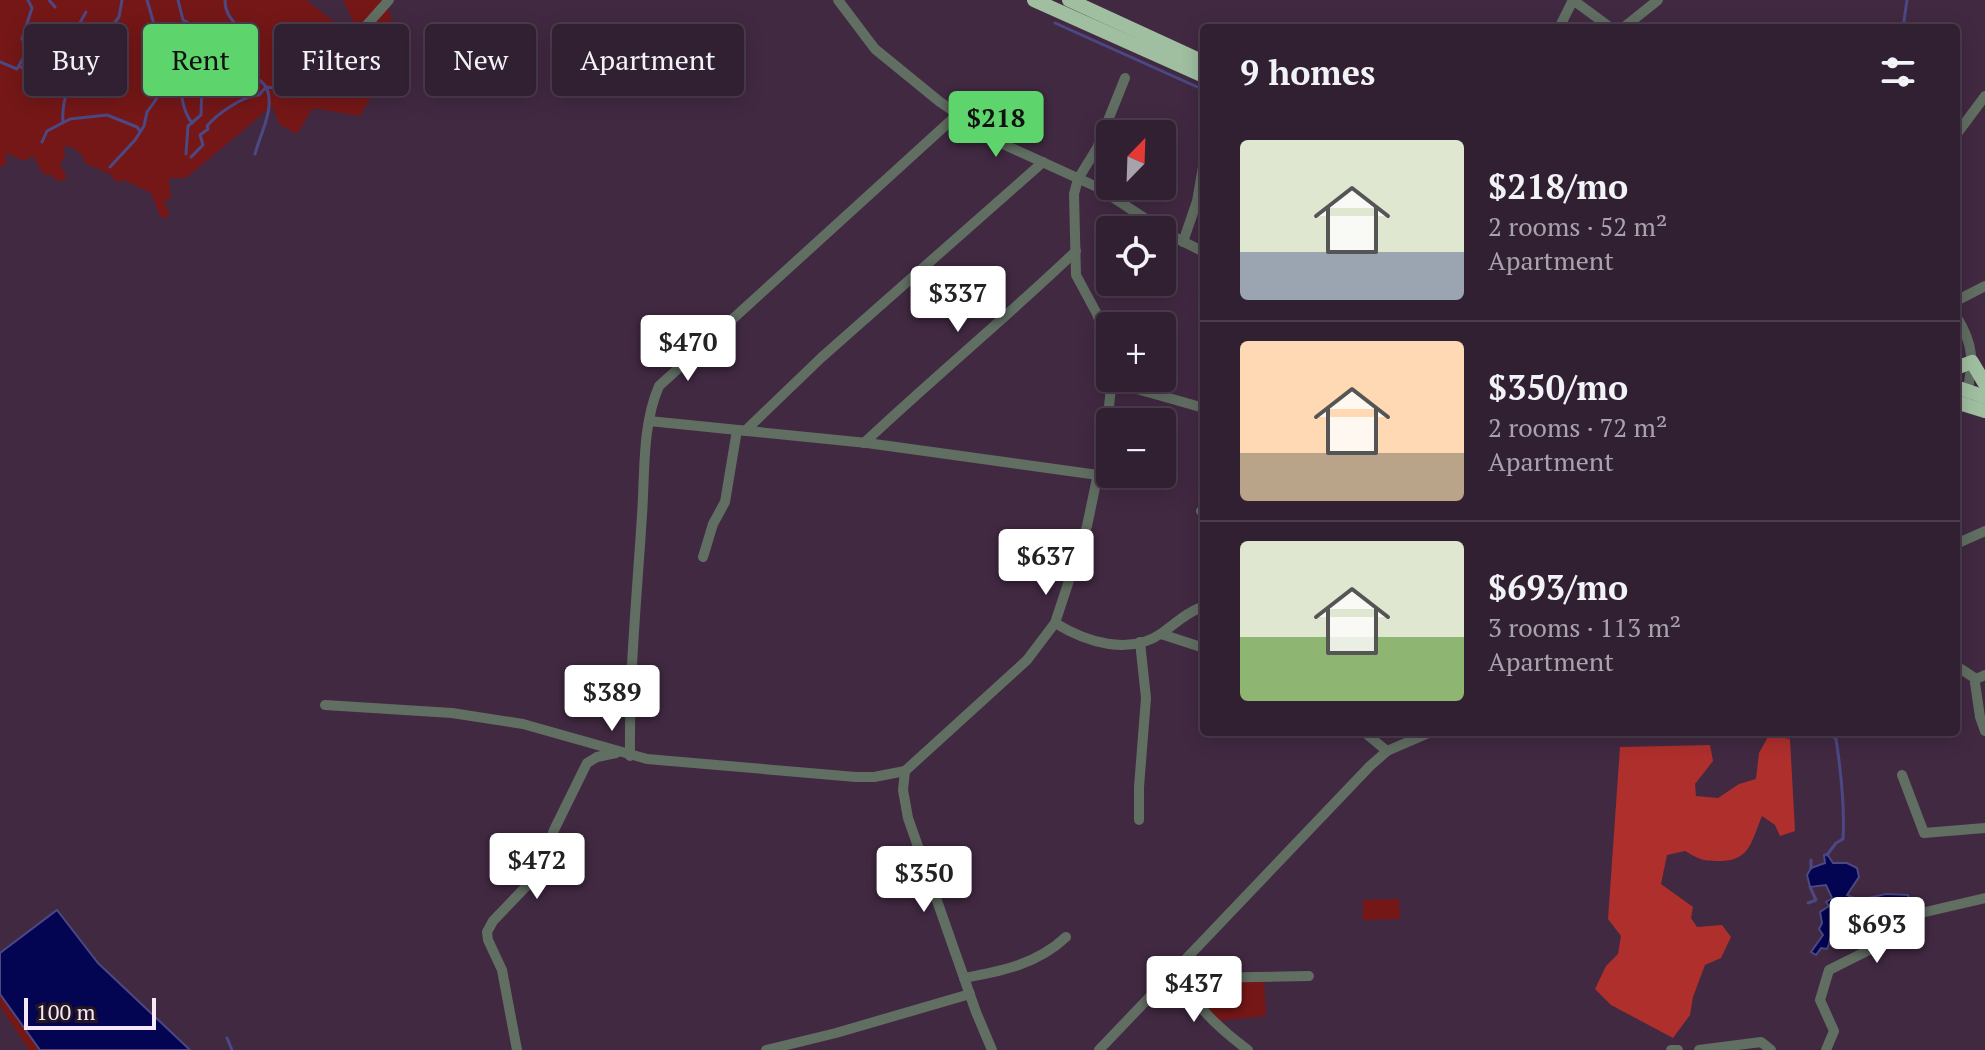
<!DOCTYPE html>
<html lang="en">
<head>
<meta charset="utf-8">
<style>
	body { margin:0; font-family:"PT Serif",serif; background:#39273a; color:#f1f3f6; height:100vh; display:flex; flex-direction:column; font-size:30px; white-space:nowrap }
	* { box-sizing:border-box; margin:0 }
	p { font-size:26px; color:#a8a2ac }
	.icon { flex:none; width:44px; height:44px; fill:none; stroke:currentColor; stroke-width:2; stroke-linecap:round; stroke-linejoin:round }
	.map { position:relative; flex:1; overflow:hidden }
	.side { position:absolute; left:1200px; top:24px; width:760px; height:712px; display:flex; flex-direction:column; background:#311f32; border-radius:8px; box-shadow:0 4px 20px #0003,0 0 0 2px #4c3d4d }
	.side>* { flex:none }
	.banner { position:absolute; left:24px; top:24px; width:760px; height:72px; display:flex; gap:16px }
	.needle { width:52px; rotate:23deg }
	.controls { position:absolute; left:1096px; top:120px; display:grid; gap:16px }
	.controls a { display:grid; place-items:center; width:80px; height:80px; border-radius:8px; background:#311f32; box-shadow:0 4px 20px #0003,0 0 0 2px #4c3d4d; font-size:40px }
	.scale { position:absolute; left:24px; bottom:20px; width:132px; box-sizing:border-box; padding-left:8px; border:4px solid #f7e7f7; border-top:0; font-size:22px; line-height:28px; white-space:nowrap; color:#f7e7f7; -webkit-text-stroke:6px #211621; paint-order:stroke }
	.price { position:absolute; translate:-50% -68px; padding:0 18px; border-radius:8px; background:#fff; color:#222; font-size:26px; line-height:52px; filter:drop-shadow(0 2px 4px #0008) }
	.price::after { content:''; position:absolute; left:50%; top:48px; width:24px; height:18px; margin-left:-12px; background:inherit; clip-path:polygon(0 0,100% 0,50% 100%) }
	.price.selected { background:#5dd56c; color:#111 }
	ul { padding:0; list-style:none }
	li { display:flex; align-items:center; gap:24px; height:200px; padding:0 40px }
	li+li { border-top:2px solid #4c3d4d }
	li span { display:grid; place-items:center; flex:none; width:224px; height:160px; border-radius:8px; color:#555 }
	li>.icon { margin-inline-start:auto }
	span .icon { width:96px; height:96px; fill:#fffc; stroke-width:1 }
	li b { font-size:34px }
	h2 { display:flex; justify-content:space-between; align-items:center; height:96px; padding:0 40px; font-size:34px }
	.pill { padding:0 28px; border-radius:8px; background:#311f32; box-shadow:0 4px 20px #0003,0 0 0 2px #4c3d4d; font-size:28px; line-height:72px }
	.pill.selected { background:#5dd56c; color:#111 }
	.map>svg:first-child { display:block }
	.green { fill:#751717 }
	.forest { fill:#af2f2d }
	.water { fill:#030452; stroke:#4c4884; stroke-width:2 }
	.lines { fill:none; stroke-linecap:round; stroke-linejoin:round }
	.stream { stroke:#4c4884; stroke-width:3 }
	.minor { stroke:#616e62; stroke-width:10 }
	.highway { stroke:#a0bfa1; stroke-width:14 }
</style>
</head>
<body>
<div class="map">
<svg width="1985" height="1050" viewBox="0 0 1985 1050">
	<rect width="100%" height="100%" fill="#412942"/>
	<!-- green -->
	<g class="green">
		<path d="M0,0H306L364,45L343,0H386L393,25L405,30L382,66L374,92L360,116L313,108L297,134L280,125L272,106L186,178H169L171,199L164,200L169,213L167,219L160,216L151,193L124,180L116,182L110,174L86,164C82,154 76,147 64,146L65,156L60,165L67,177L60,182L49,174L44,175L33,156L24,161L6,153V166H0Z"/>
		<polygon points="1399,899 1400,919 1363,920 1363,900"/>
		<polygon points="1183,977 1264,980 1266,1016 1218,1021 1197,999"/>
		<polygon points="0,994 40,1050 29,1050 0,1006"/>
	</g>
	<!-- forest -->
	<path class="forest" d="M1769,735L1790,739L1795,831L1780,836L1775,825L1762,816C1752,839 1751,860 1722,861C1703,861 1700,860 1685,851L1667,855L1661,884L1693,907L1691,918L1697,927L1722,925L1731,937L1721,958L1705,965L1693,997L1690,1015L1673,1038L1611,1005L1595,989L1606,966L1618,954L1621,936L1608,919L1620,747L1710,745L1713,761L1695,784L1696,796L1718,798L1739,784L1756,779L1759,753Z"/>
	<!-- water -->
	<g class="water">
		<path d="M1827,854L1833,863H1847L1857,868L1859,877L1847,895L1859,900L1886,894L1908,895L1909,901L1898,933L1889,930L1886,940L1862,919L1849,921L1842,919L1838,909C1829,918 1834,936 1827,949L1821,948L1816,955L1811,952L1823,935L1819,929L1822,923L1820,912L1829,906L1826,902L1832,898L1826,885L1810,887L1807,875L1811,868L1825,863L1824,855Z"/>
		<polygon points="57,910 98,963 190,1050 40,1050 0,994 0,953"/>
	</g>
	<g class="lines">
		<!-- stream -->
		<g class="stream">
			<polyline points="49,0 55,7"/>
			<polyline points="178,0 183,20 196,27 203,57 201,115 188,126 186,154"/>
			<path d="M225,0C225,19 238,22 244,38C247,46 246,54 247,62C248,73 261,79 266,87C276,107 260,134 255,154"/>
			<polyline points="1055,23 1204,90"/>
			<polyline points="1903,28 1907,0"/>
			<path d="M160,33C189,54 172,98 192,123"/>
			<polyline points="0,62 17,69 29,48 22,39 32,8 28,0"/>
			<polyline points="19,66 34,75 39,72 50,71 63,59 63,43 77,28 86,12"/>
			<path d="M63,122C61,100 71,79 81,59L89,56L119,17L122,0"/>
			<polyline points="42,142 47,131 70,119 107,115 137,127 140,131"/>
			<path d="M191,157L203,145L200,135L208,129L207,126C217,114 244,95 259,95L266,87L275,88L279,93"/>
			<polyline points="110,167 135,140 144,126 147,112 157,98 160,33 154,24 147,0"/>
			<path d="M1827,732L1836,739C1841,772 1845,806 1843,839L1836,843L1827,855"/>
			<polyline points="1811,860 1811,868"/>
			<polyline points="1808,903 1816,900 1810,887"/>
			<polyline points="227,1038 232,1050"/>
		</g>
		<!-- minor -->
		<g class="minor">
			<polyline points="838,0 875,49 940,102 1005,145 1097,187 1172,236 1204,252"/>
			<polyline points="1573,0 1611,28"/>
			<polyline points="1559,28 1573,0"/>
			<polyline points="1623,28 1658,0"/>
			<polyline points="319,79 389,0"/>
			<polyline points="1956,135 1985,96"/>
			<polyline points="1183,242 1197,201 1204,161"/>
			<polyline points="1956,301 1985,286"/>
			<path d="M1956,316C1975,346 1973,361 1967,395"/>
			<polyline points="1110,352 1097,314 1076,275 1074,194 1078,179 1097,148 1125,78"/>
			<polyline points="1112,382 1204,408"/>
			<polyline points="649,421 867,443 1098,475"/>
			<polyline points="745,431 822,357 1043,162"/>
			<path d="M864,443C933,378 1007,317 1076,251"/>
			<polyline points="1201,511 1204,512"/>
			<polyline points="1956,544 1985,531"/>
			<polyline points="703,557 713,524 725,502 737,430"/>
			<path d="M1055,623C1086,642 1129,656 1162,633C1176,623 1187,612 1204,606"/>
			<polyline points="1161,634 1204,648"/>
			<polyline points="1956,670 1961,669 1976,679"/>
			<polyline points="1985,675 1976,679 1975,683 1980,717 1985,731"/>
			<polyline points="325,705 452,713 523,724 647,759 856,777 874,777 905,771 1027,660 1055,623 1087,526 1106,435 1112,378"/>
			<polyline points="1364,732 1387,751"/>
			<path d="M630,756C629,675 637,595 642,515C645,473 642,425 659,386L958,114"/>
			<polyline points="905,771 903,790 908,818 976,1012 992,1050"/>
			<polyline points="1902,775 1924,833 1985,828"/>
			<polyline points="1139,820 1139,787 1146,698 1140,642"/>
			<polyline points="1177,969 1194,978 1309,976"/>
			<path d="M1177,969C1189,1001 1221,1030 1248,1050"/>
			<path d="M964,978C1003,971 1037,964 1066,937"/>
			<polyline points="517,1050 502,970 488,940 487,932 493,921 538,874 554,830 587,763 597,757 616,753"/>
			<polyline points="766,1050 836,1033 970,994"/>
			<polyline points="1099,1050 1370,766 1387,751 1431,732"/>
			<polyline points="1671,1050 1678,1050"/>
			<polyline points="1699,1050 1761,1042 1771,1050"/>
			<polyline points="1826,1050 1834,1031 1820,1000 1829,970 1877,946 1891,938 1910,918 1921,913 1985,898"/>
		</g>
		<!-- highway -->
		<g class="highway">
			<polyline points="1034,0 1204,76"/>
			<polyline points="1069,0 1204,62"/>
			<polyline points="1956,368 1972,362 1985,384"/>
			<polyline points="1956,387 1985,397"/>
			<polyline points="1956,402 1985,411"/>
		</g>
	</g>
</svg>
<div class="controls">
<a><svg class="needle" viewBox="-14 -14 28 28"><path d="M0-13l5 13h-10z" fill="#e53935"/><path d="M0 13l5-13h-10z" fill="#a8a2ac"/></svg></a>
<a><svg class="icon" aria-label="locate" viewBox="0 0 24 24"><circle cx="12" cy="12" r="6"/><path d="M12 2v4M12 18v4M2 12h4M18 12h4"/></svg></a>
<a>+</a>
<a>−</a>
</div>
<div class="scale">100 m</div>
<b class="price selected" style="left:996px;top:159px">$218</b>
<b class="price" style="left:958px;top:334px">$337</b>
<b class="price" style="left:688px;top:383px">$470</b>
<b class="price" style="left:1046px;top:597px">$637</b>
<b class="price" style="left:612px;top:733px">$389</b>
<b class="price" style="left:537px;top:901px">$472</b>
<b class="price" style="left:924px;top:914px">$350</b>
<b class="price" style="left:1877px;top:965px">$693</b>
<b class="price" style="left:1194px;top:1024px">$437</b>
<div class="banner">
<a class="pill">Buy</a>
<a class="pill selected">Rent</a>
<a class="pill">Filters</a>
<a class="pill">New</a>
<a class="pill">Apartment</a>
</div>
<section class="side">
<h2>9 homes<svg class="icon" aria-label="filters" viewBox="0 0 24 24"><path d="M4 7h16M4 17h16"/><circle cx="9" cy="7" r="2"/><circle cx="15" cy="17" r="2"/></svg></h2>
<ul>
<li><span style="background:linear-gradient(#dfe7d0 70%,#9aa5b1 0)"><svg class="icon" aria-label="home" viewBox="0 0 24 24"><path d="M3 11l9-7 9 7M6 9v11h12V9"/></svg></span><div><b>$218/mo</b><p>2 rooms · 52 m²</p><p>Apartment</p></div></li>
<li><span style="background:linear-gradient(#ffd9b3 70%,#b9a48a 0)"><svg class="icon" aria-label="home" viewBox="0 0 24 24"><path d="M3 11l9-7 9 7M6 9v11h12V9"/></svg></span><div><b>$350/mo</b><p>2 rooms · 72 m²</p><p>Apartment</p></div></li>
<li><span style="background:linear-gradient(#dfe7d0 60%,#8fb573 0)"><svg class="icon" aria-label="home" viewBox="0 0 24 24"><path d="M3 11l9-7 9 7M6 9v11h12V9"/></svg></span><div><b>$693/mo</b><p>3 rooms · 113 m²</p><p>Apartment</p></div></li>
</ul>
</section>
</div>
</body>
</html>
